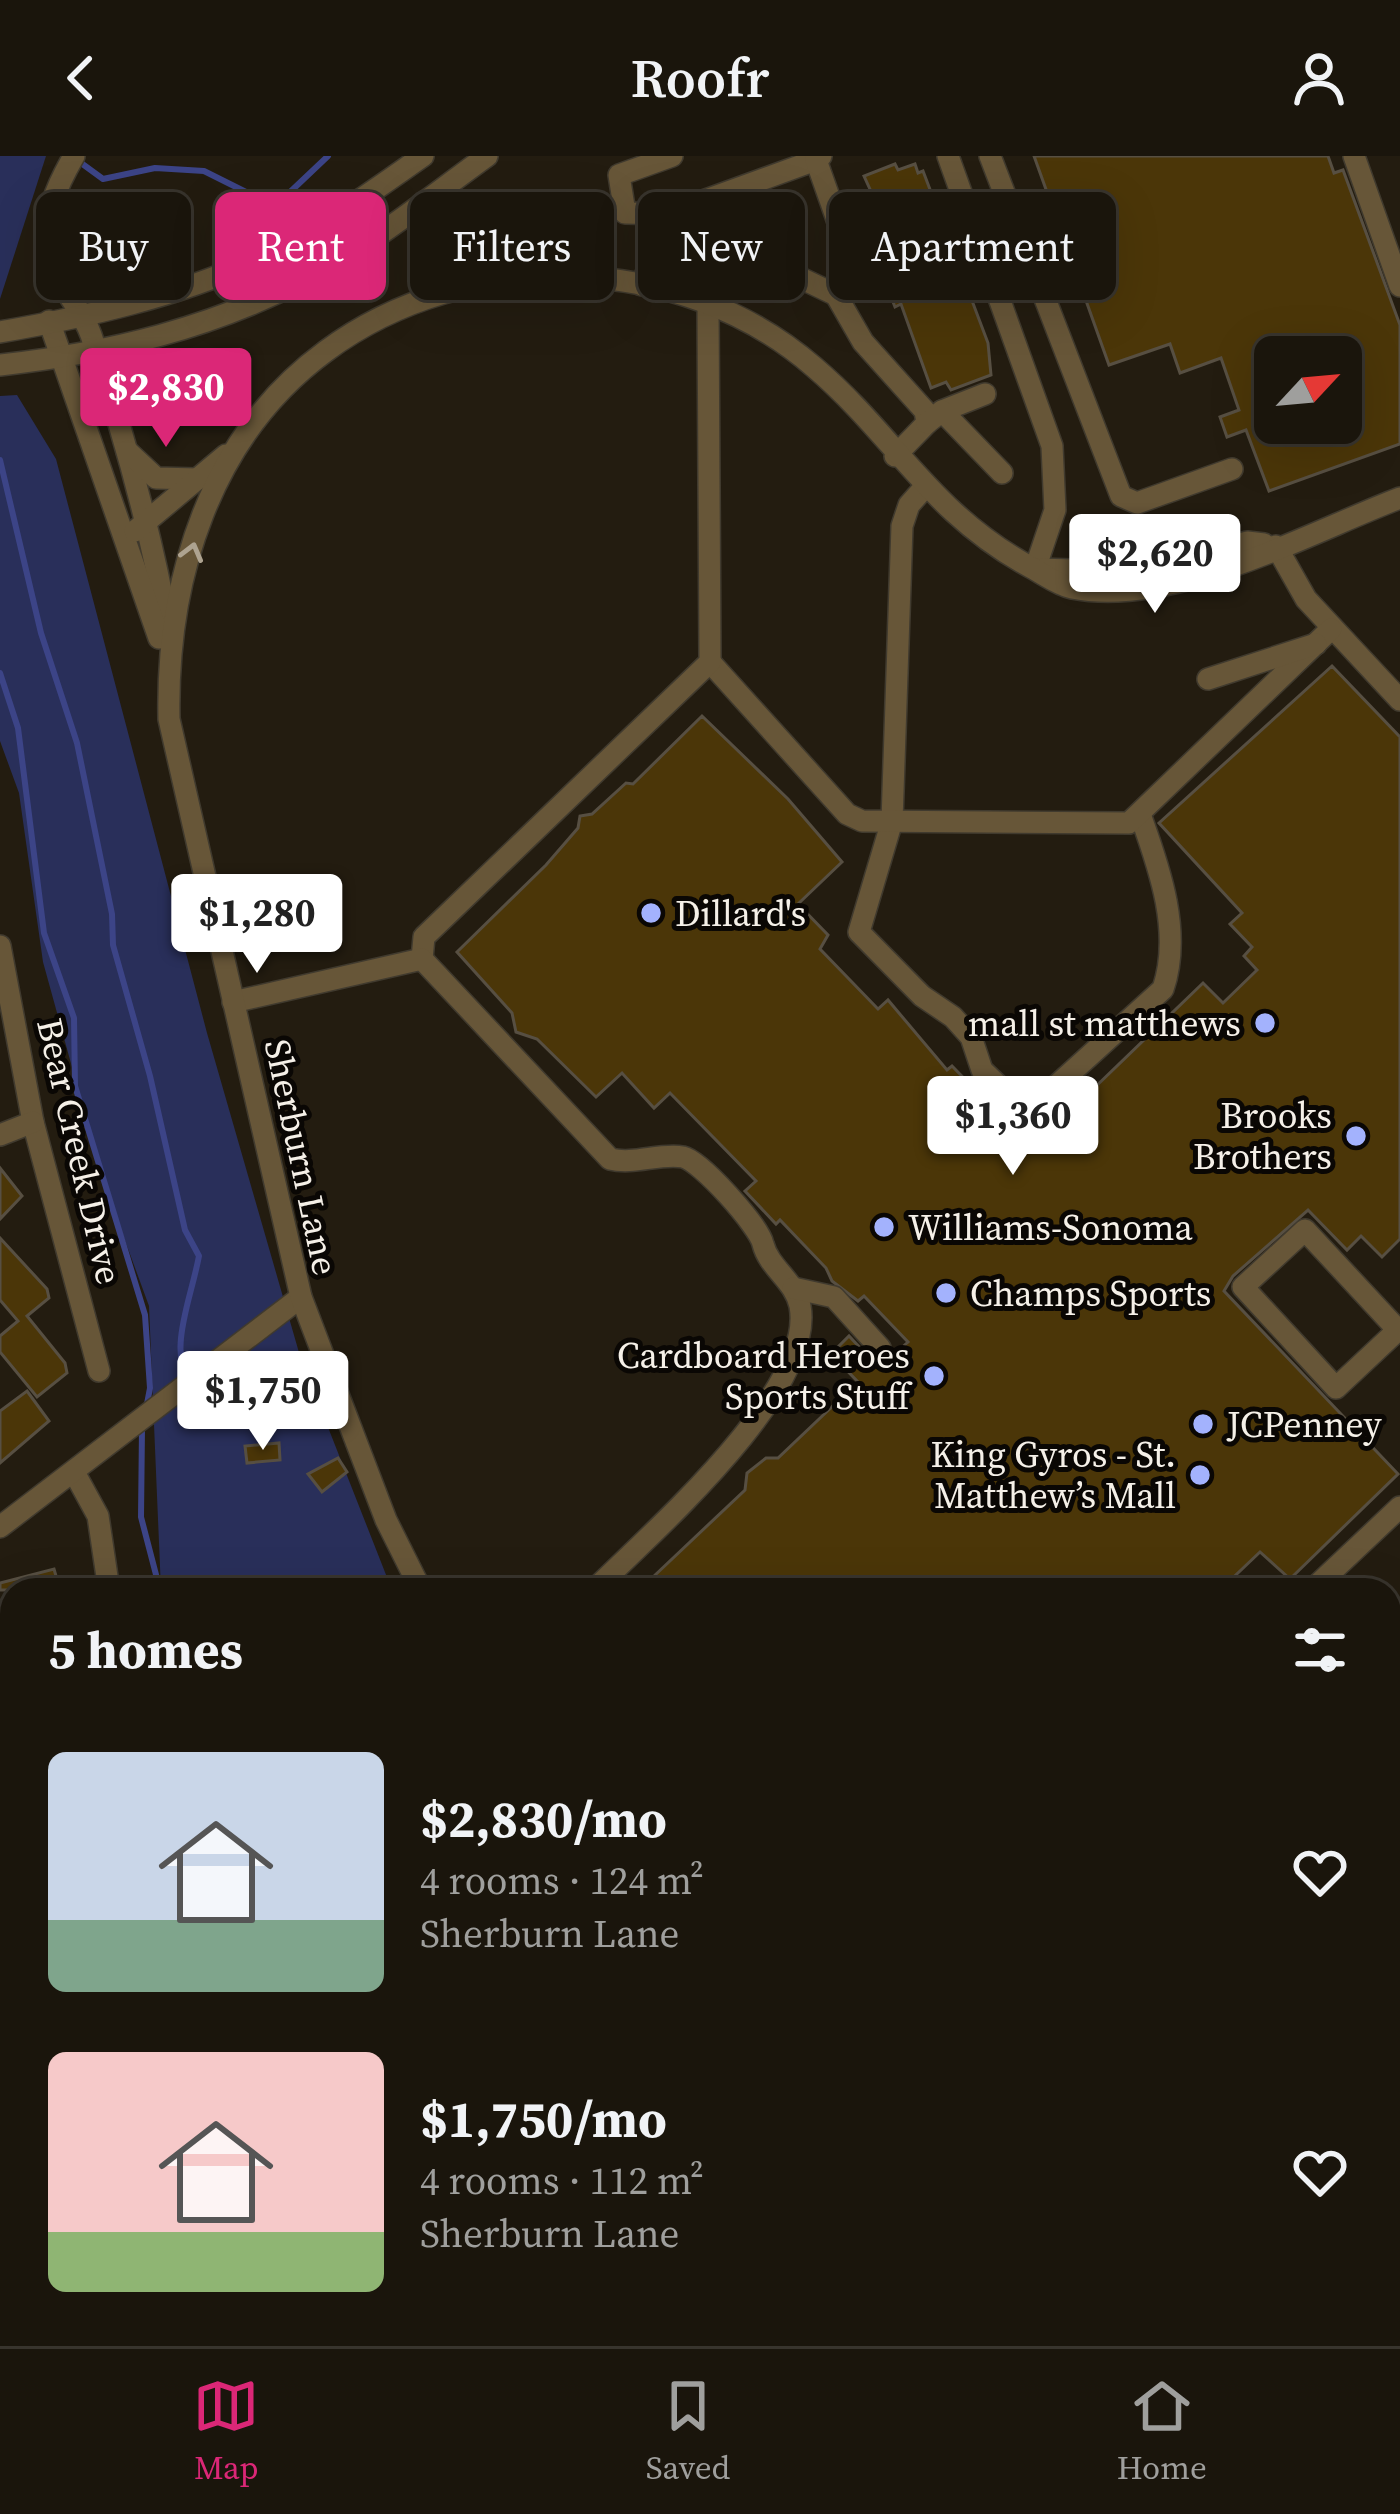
<!DOCTYPE html>
<html lang="en">
<head>
<meta charset="utf-8">
<style>
	body { margin:0; font-family:"Source Serif 4",serif; background:#27221a; color:#f1f3f6; height:100vh; display:flex; flex-direction:column; font-size:45px; white-space:nowrap }
	* { box-sizing:border-box; margin:0 }
	p { font-size:39px; color:#9f9f9d }
	.icon { flex:none; width:66px; height:66px; fill:none; stroke:currentColor; stroke-width:2; stroke-linecap:round; stroke-linejoin:round }
	.map { position:relative; flex:1; overflow:hidden }
	.panel { position:absolute; left:0px; top:1422px; width:1401px; height:768px; display:flex; flex-direction:column; background:#1a150c; border-radius:36px 36px 0 0; box-shadow:0 12px 48px #0002,0 0 0 3px #38342d }
	.panel>* { flex:none }
	.guide { position:absolute; left:36px; top:36px; width:1329px; height:108px; display:flex; gap:24px }
	.needle { width:78px; rotate:64deg }
	.tools { position:absolute; left:1254px; top:180px; display:grid; gap:24px }
	.tools a { display:grid; place-items:center; width:108px; height:108px; border-radius:18px; background:#1a150c; box-shadow:0 12px 48px #0002,0 0 0 3px #38342d; font-size:60px }
	.price { position:absolute; translate:-50% -102px; padding:0 27px; border-radius:12px; background:#fff; color:#222; font-size:39px; line-height:78px; filter:drop-shadow(0 3px 6px #0008) }
	.price::after { content:''; position:absolute; left:50%; top:72px; width:36px; height:27px; margin-left:-18px; background:inherit; clip-path:polygon(0 0,100% 0,50% 100%) }
	.price.on { background:#db2777; color:#fff }
	ul { padding:0; list-style:none }
	li { display:flex; align-items:center; gap:36px; height:300px; padding:0 48px }
	li span { display:grid; place-items:center; flex:none; width:336px; height:240px; border-radius:18px; color:#555 }
	li>.icon { margin-inline-start:auto }
	span .icon { width:144px; height:144px; fill:#fffc; stroke-width:1 }
	li b { font-size:51px }
	h2 { display:flex; justify-content:space-between; align-items:center; height:144px; padding:0 48px; font-size:51px }
	.tag { padding:0 42px; border-radius:18px; background:#1a150c; box-shadow:0 12px 48px #0002,0 0 0 3px #38342d; font-size:42px; line-height:108px }
	.tag.on { background:#db2777; color:#fff }
	header { display:flex; justify-content:space-between; align-items:center; height:156px; padding:0 48px; background:#1a150c; font-size:54px; font-weight:600 }
	.dock { display:flex; justify-content:space-around; align-items:center; height:168px; border-top:3px solid #38342d; background:#1a150c; font-size:33px; color:#9f9f9d }
	.dock a { display:grid; justify-items:center; gap:6px }
	.dock .on { color:#db2777 }
	.map>svg:first-child { display:block }
	.green { fill:#292f5a }
	.lines { fill:none; stroke-linecap:round; stroke-linejoin:round }
	.stream { stroke:#3c4487; stroke-width:6 }
	.building { fill:#4b3608; stroke:#574f42; stroke-width:3; fill-rule:evenodd }
	.minor-casing { stroke:#403a2e; stroke-width:24 }
	.highway-casing { stroke:#403a2e; stroke-width:33 }
	.minor { stroke:#675638; stroke-width:21 }
	.highway { stroke:#cfa455; stroke-width:30 }
	.oneway { stroke:#aea390 }
	.poi-dot { fill:#a3b2fd; stroke:#0a0704; stroke-width:4.5 }
	.labels { text-anchor:middle; stroke-width:10; stroke-linejoin:round; paint-order:stroke }
	.poi-label { font-size:36px; fill:#f5f0e8; stroke:#0a0704; text-anchor:start }
	.street-label { font-size:36px; fill:#f5f0e8; stroke:#0a0704 }
</style>
</head>
<body>
<header><svg class="icon" aria-label="back" viewBox="0 0 24 24"><path d="M15 5l-7 7 7 7"/></svg>Roofr<svg class="icon" aria-label="person" viewBox="0 0 24 24"><circle cx="12" cy="8" r="4"/><path d="M4 21q1-7 8-7t8 7"/></svg></header>
<div class="map">
<svg width="1400" height="2190" viewBox="0 0 1400 2190">
	<rect width="100%" height="100%" fill="#231c10"/>
	<!-- green -->
	<g class="green">
		<polygon points="0,0 46,0 0,143"/>
		<polygon points="17,239 56,303 207,877 300,1200 392,1434 161,1434 149,1150 104,1027 43,806 19,637 0,585 0,240"/>
		<polygon points="12,2163 12,2178 1044,2178 1048,2190 0,2190 0,2166"/>
	</g>
	<g class="lines">
		<!-- stream -->
		<g class="stream">
			<polyline points="77,4 103,23 155,12 204,15 248,37 289,37 328,0"/>
			<path d="M0,304L41,477L77,587L112,758L113,789L150,920L185,1074L199,1100C189,1152 167,1191 192,1240"/>
			<polyline points="0,517 18,572 44,777 74,862 75,930 145,1159 150,1232 146,1253"/>
			<polyline points="142,1272 141,1361 160,1434"/>
			<polyline points="803,2190 805,2178"/>
		</g>
	</g>
	<!-- building -->
	<g class="building">
		<path d="M1034,0H1328L1334,17L1343,14L1400,169V288L1269,335L1246,274L1227,281L1220,261L1239,254L1221,202L1180,217L1170,188L1109,209L1069,97L1047,105L1028,52L1048,39ZM1275,201H1341V267H1275Z"/>
		<polygon points="895,8 898,14 915,8 918,17 923,15 988,187 991,219 951,234 946,226 931,232 901,148 895,151 888,133 897,130 875,67 884,64 864,20"/>
		<polygon points="1332,510 1400,581 1400,1083 1382,1101 1361,1080 1347,1094 1308,1054 1233,1120 1224,1135 1398,1318 1290,1423 1260,1396 1220,1434 665,1434 653,1421 745,1334 747,1317 766,1302 778,1302 858,1226 831,1198 849,1180 879,1212 908,1186 864,1140 858,1145 832,1125 826,1112 780,1064 776,1068 745,1035 756,1025 670,937 654,952 622,917 596,941 537,883 516,876 512,857 457,796 546,709 578,672 580,660 592,658 626,627 633,628 702,560 788,643 842,706 798,748 828,779 820,793 878,853 888,844 947,914 952,910 1032,992 1203,827 1223,847 1257,814 1244,800 1252,791 1230,768 1242,757 1159,667"/>
		<polygon points="0,1012 22,1040 0,1063"/>
		<polygon points="0,1082 47,1133 49,1142 27,1160 65,1207 67,1217 37,1241 0,1196 0,1180 18,1165 0,1144"/>
		<polygon points="27,1235 49,1265 0,1307 0,1255"/>
		<polygon points="279,1287 280,1304 247,1307 245,1290"/>
		<polygon points="338,1302 347,1316 322,1336 308,1318"/>
		<polygon points="54,1413 60,1434 0,1434 0,1427"/>
	</g>
	<g class="lines">
		<defs>
			<g id="minor">
				<path d="M74,0C56,31 43,60 50,97C56,130 80,148 91,179C123,275 151,375 169,476"/>
				<polyline points="672,0 619,19 625,57 667,58 816,4"/>
				<polyline points="948,0 1052,290 1055,354 1035,413"/>
				<polyline points="990,0 1121,340 1137,347 1232,313"/>
				<polyline points="1354,0 1400,130"/>
				<polyline points="667,58 836,139 858,123 816,4 821,0"/>
				<polyline points="642,129 667,58"/>
				<polyline points="836,139 863,186 925,255 927,267 895,300"/>
				<polyline points="49,165 159,482"/>
				<path d="M0,176C86,161 179,140 258,103C317,76 370,37 423,0"/>
				<path d="M0,209C109,197 213,172 311,120C373,88 430,41 487,0"/>
				<polyline points="942,255 985,238"/>
				<polyline points="927,267 942,255 1002,317"/>
				<polyline points="127,295 156,322 198,323"/>
				<path d="M924,332L909,349L902,370L892,665L859,776L922,840L953,861L971,881L982,914L1006,937L1044,941L1163,833C1182,777 1160,714 1141,661"/>
				<polyline points="135,375 226,299"/>
				<polyline points="1276,390 1306,443 1400,544"/>
				<polyline points="1035,413 1151,416 1247,386 1264,388"/>
				<polyline points="710,506 847,658 862,665 1129,667 1331,473"/>
				<polyline points="1208,523 1316,488"/>
				<polyline points="0,790 33,966 99,1215"/>
				<polyline points="422,803 424,781 710,506 708,148"/>
				<path d="M233,846L422,803L610,1003C634,1009 659,997 683,1001C701,1005 759,1070 763,1088C769,1112 795,1125 800,1150C816,1235 650,1378 594,1434"/>
				<polyline points="0,979 33,966"/>
				<polygon points="1305,1074 1398,1174 1336,1232 1243,1131"/>
				<polyline points="793,1132 834,1141 880,1192"/>
				<polyline points="74,1316 98,1360 109,1434"/>
				<polyline points="0,1371 301,1141"/>
				<path d="M421,1434L386,1364L301,1141L169,563C166,423 210,280 326,195C466,91 681,95 814,211C895,280 931,358 1032,412C1045,419 1058,429 1072,432C1173,452 1306,378 1400,342"/>
				<polyline points="1312,1434 1400,1351"/>
				<polyline points="0,1530 11,1580 5,1601"/>
				<polyline points="1389,1552 1400,1549"/>
				<polyline points="0,1635 12,1637"/>
				<polyline points="0,1747 12,1745"/>
				<polyline points="0,1852 12,1850"/>
				<polyline points="1389,1904 1398,1903 1400,1909"/>
				<polyline points="1389,1977 1400,1976"/>
				<polyline points="1389,2065 1400,2068"/>
				<polyline points="1389,2135 1400,2142"/>
				<polyline points="1190,2181 1214,2190"/>
				<polyline points="1263,2190 1269,2178"/>
			</g>
			<g id="highway">
				<polyline points="1389,1637 1400,1633"/>
				<polyline points="1389,1711 1400,1709"/>
				<polyline points="1389,1753 1400,1750"/>
				<polyline points="1389,1806 1400,1804"/>
				<polyline points="1389,1828 1400,1829"/>
				<polyline points="0,1921 12,1920"/>
				<polyline points="0,1944 12,1941"/>
				<polyline points="0,2013 12,2010"/>
				<polyline points="0,2059 12,2057"/>
				<polyline points="0,2119 12,2117"/>
				<polyline points="0,2155 12,2153"/>
			</g>
		</defs>
		<!-- minor casing -->
		<use href="#minor" class="minor-casing"/>
		<!-- highway casing -->
		<use href="#highway" class="highway-casing"/>
		<!-- minor -->
		<use href="#minor" class="minor"/>
		<!-- highway -->
		<use href="#highway" class="highway"/>
	</g>
	<!-- one-way arrows -->
	<defs><path id="oneway-chevron" d="M-2-3.5L2.5 0L-2 3.5" fill="none" stroke-width="1.6" stroke-linecap="round" stroke-linejoin="round" transform="scale(3)"/></defs>
	<use class="oneway" href="#oneway-chevron" transform="translate(192 396) rotate(-75)"/>
	<!-- markers -->
	<g class="poi-dot">
		<circle cx="651" cy="757" r="12"/>
		<circle cx="1265" cy="867" r="12"/>
		<circle cx="1356" cy="980" r="12"/>
		<circle cx="884" cy="1071" r="12"/>
		<circle cx="946" cy="1137" r="12"/>
		<circle cx="934" cy="1220" r="12"/>
		<circle cx="1203" cy="1268" r="12"/>
		<circle cx="1200" cy="1319" r="12"/>
	</g>
	<g class="labels">
		<!-- poi labels -->
		<g class="poi-label">
			<text x="675" y="770">Dillard's</text>
			<text x="1241" y="880" text-anchor="end">mall st matthews</text>
			<text x="1332" y="972" text-anchor="end">Brooks<tspan x="1332" dy="41">Brothers</tspan></text>
			<text x="908" y="1084">Williams-Sonoma</text>
			<text x="970" y="1150">Champs Sports</text>
			<text x="910" y="1212" text-anchor="end">Cardboard Heroes<tspan x="910" dy="41">Sports Stuff</tspan></text>
			<text x="1227" y="1281">JCPenney</text>
			<text x="1176" y="1311" text-anchor="end">King Gyros - St.<tspan x="1176" dy="41">Matthew’s Mall</tspan></text>
		</g>
		<!-- street labels -->
		<g class="street-label">
			<text transform="translate(80 995) rotate(77)" y="13">Bear Creek Drive</text>
			<text transform="translate(302 1001) rotate(78)" y="13">Sherburn Lane</text>
		</g>
	</g>
</svg>
<div class="tools">
<a><svg class="needle" viewBox="-14 -14 28 28"><path d="M0-13l5 13h-10z" fill="#e53935"/><path d="M0 13l5-13h-10z" fill="#9f9f9d"/></svg></a>
</div>
<b class="price on" style="left:166px;top:294px">$2,830</b>
<b class="price" style="left:1155px;top:460px">$2,620</b>
<b class="price" style="left:257px;top:820px">$1,280</b>
<b class="price" style="left:1013px;top:1022px">$1,360</b>
<b class="price" style="left:263px;top:1297px">$1,750</b>
<div class="guide">
<a class="tag">Buy</a>
<a class="tag on">Rent</a>
<a class="tag">Filters</a>
<a class="tag">New</a>
<a class="tag">Apartment</a>
</div>
<section class="panel">
<h2>5 homes<svg class="icon" aria-label="filters" viewBox="0 0 24 24"><path d="M4 7h16M4 17h16"/><circle cx="9" cy="7" r="2"/><circle cx="15" cy="17" r="2"/></svg></h2>
<ul>
<li><span style="background:linear-gradient(#c9d6e8 70%,#7fa58c 0)"><svg class="icon" aria-label="home" viewBox="0 0 24 24"><path d="M3 11l9-7 9 7M6 9v11h12V9"/></svg></span><div><b>$2,830/mo</b><p>4 rooms · 124 m²</p><p>Sherburn Lane</p></div><svg class="icon" aria-label="heart" viewBox="0 0 24 24"><path d="M12 20l-8-8c-3-5 5-10 8-4 3-6 11-1 8 4z"/></svg></li>
<li><span style="background:linear-gradient(#f6c9c9 75%,#8fb573 0)"><svg class="icon" aria-label="home" viewBox="0 0 24 24"><path d="M3 11l9-7 9 7M6 9v11h12V9"/></svg></span><div><b>$1,750/mo</b><p>4 rooms · 112 m²</p><p>Sherburn Lane</p></div><svg class="icon" aria-label="heart" viewBox="0 0 24 24"><path d="M12 20l-8-8c-3-5 5-10 8-4 3-6 11-1 8 4z"/></svg></li>
</ul>
</section>
</div>
<nav class="dock">
<a class="on"><svg class="icon" aria-label="map" viewBox="0 0 24 24"><path d="M3 6l6-2 6 2 6-2v14l-6 2-6-2-6 2zM9 4v14M15 6v14"/></svg>Map</a>
<a><svg class="icon" aria-label="saved" viewBox="0 0 24 24"><path d="M7 4h10v16l-5-4-5 4z"/></svg>Saved</a>
<a><svg class="icon" aria-label="home" viewBox="0 0 24 24"><path d="M3 11l9-7 9 7M6 9v11h12V9"/></svg>Home</a>
</nav>
</body>
</html>
